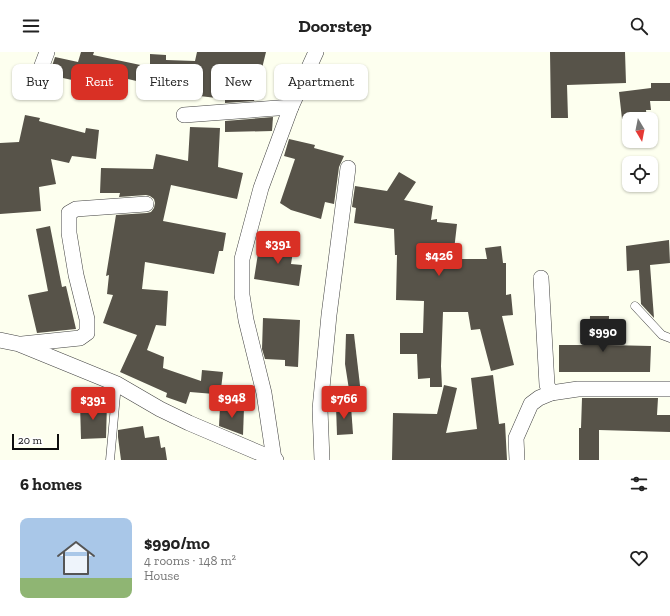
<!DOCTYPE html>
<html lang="en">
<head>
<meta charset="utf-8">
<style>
	body { margin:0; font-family:"Zilla Slab",serif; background:#f6f6f6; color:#222; height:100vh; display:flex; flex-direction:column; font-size:15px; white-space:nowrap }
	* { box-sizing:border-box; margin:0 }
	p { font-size:13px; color:#767676 }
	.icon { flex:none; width:22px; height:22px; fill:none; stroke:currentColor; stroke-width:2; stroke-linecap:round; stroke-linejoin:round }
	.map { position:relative; height:408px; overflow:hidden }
	.sheet { display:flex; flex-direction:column; background:#fff; flex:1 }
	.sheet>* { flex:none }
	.top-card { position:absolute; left:12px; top:12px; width:400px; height:36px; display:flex; gap:8px }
	.needle { width:26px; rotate:170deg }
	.tools { position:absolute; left:622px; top:60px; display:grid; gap:8px }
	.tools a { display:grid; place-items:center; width:36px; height:36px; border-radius:8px; background:#fff; box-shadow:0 1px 3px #0004; font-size:20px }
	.scale { position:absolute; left:12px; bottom:10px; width:47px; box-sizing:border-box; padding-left:4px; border:2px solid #0e0e0e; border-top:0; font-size:11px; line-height:14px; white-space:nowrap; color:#0e0e0e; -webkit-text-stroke:3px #fff; paint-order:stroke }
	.price { position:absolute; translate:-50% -34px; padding:0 9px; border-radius:4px; background:#d93025; color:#fff; font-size:13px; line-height:26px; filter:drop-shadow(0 1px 2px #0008) }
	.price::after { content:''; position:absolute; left:50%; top:24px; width:12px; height:9px; margin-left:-6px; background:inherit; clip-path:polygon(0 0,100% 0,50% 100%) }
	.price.current { background:#222; color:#fff }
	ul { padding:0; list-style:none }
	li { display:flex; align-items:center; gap:12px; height:100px; padding:0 20px }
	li+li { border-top:1px solid #e0e0e0 }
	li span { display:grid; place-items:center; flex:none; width:112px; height:80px; border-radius:8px; color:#555 }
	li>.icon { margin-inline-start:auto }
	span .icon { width:48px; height:48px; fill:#fffc; stroke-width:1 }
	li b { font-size:17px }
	h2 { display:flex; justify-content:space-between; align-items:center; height:48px; padding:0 20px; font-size:17px }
	.tag { padding:0 14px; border-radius:8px; background:#fff; box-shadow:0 1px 3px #0004; font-size:14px; line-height:36px }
	.tag.current { background:#d93025; color:#fff }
	header { display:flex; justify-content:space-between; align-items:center; height:52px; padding:0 20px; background:#fff; font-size:18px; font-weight:700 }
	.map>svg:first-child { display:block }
	.building { fill:#575349 }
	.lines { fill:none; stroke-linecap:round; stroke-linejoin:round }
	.lane-casing { stroke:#414141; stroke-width:9 }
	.street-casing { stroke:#414141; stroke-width:16 }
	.lane { stroke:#fff; stroke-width:8 }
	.street { stroke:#fff; stroke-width:15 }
</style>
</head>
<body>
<header><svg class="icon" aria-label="menu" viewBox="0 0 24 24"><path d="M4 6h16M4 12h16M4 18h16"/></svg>Doorstep<svg class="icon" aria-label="search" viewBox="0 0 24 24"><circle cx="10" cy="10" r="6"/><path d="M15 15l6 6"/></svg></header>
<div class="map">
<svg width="670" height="408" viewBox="0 0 670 408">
	<rect width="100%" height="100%" fill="#fdffef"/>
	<!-- building -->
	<g class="building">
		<polygon points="81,0 94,0 93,3 150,15 150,2 166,3 166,8 195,9 197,0 266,0 254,49 225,51 225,47 191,43 158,46 158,34 89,18 86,31 49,23 55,5 78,10"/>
		<polygon points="550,0 625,0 626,31 567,33 568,66 551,66"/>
		<polygon points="651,31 670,31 670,49 650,49 651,58 646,58 647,67 622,67 619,40 651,36"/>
		<polygon points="25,63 40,66 39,69 85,81 86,76 99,78 96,107 72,104 69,111 51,107 56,132 39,135 41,159 0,162 0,91 19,90"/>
		<polygon points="273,65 272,79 225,80 225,69"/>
		<polygon points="190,75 220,76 218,115 243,121 237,147 171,133 163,169 226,181 223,199 219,199 214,222 145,210 142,237 168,239 166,274 156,273 147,298 164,305 163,316 201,329 202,318 223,320 221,337 227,338 226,343 190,340 186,352 166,345 167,341 120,320 137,283 103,271 113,243 107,242 109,223 106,224 116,163 147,161 151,160 154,156 155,151 154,147 150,144 146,143 119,145 120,141 100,141 101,116 153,117 156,102 188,109"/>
		<polygon points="289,87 315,93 314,96 344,104 339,115 334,152 325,150 321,167 291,158 280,151 295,107 284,104"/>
		<polygon points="399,120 416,130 404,148 433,154 431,168 437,167 437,170 457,172 453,207 487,207 485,196 501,194 503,211 506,211 506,243 511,242 513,263 502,264 514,313 491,319 480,277 471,278 468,260 443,260 441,314 442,335 430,335 430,326 418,327 417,302 400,302 400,281 423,281 424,249 396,248 397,203 395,203 394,177 354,171 356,156 352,155 355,134 387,139"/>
		<polygon points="50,174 62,235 66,234 76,277 37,281 28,243 48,239 36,177"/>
		<polygon points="669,188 670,211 650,213 654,266 641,252 639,218 627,219 626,194"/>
		<polygon points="271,190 294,194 291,212 302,213 299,234 254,227 259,195 270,196"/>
		<polygon points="590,264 609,264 608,293 651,294 650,320 559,320 559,293 589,293"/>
		<polygon points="263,266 300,268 298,315 285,314 285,308 265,307 262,297"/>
		<polygon points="346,282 354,282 361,342 350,344 345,312"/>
		<polygon points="493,323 499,372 505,371 507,408 392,408 393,361 437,362 444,333 457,336 446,381 477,377 471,326"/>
		<polygon points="582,346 658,346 657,363 670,363 670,380 599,378 599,408 579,408 579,376 581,376"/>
		<polygon points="107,351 106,386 81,387 80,352"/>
		<polygon points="336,354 351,354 353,382 337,383"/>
		<polygon points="220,355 244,356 243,383 219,374"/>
		<polygon points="143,374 145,386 159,384 161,396 165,395 167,408 121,408 118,385 118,378"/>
	</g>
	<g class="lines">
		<defs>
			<g id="lane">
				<polyline points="635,254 662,283 670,286"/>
				<polyline points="110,408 117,332"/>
			</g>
			<g id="street">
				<polyline points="41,16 47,0"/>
				<polyline points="184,63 291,55"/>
				<polyline points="541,226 547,333 551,341"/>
				<polyline points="0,288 19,292 117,332 160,357 189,371 276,408"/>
				<polyline points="22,292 80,286 87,281 87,267 76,223 69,181 69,161 76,157 146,152"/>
				<polyline points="274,407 264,341 246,268 242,243 242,207 261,136 291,55 316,0"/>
				<polyline points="322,408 320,357 329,263 348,116"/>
				<polyline points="517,408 516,386 531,352 539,346 551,341 578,337 670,337"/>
			</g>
		</defs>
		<!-- lane casing -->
		<use href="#lane" class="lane-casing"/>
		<!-- street casing -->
		<use href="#street" class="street-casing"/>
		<!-- lane -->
		<use href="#lane" class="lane"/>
		<!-- street -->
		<use href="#street" class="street"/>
	</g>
</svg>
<div class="tools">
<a><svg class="needle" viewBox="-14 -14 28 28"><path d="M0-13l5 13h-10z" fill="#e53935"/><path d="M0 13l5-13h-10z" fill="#767676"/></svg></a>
<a><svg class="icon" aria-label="locate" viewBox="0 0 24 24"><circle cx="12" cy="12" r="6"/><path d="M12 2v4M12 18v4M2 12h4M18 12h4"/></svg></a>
</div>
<div class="scale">20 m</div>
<b class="price" style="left:278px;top:213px">$391</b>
<b class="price" style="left:439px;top:225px">$426</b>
<b class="price current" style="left:603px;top:301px">$990</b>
<b class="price" style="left:232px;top:367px">$948</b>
<b class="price" style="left:344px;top:368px">$766</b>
<b class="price" style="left:93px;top:369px">$391</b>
<div class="top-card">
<a class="tag">Buy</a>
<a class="tag current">Rent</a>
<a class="tag">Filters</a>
<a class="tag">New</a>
<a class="tag">Apartment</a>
</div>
</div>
<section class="sheet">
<h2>6 homes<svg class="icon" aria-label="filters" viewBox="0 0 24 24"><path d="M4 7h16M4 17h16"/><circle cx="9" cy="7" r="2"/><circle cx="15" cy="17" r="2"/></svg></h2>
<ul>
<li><span style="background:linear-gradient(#a9c7e8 75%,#8fb573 0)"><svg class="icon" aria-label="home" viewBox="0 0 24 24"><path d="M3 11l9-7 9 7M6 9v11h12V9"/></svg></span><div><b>$990/mo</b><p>4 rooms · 148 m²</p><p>House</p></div><svg class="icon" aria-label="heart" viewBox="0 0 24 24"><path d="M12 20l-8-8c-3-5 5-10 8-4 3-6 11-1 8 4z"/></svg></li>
</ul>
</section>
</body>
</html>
